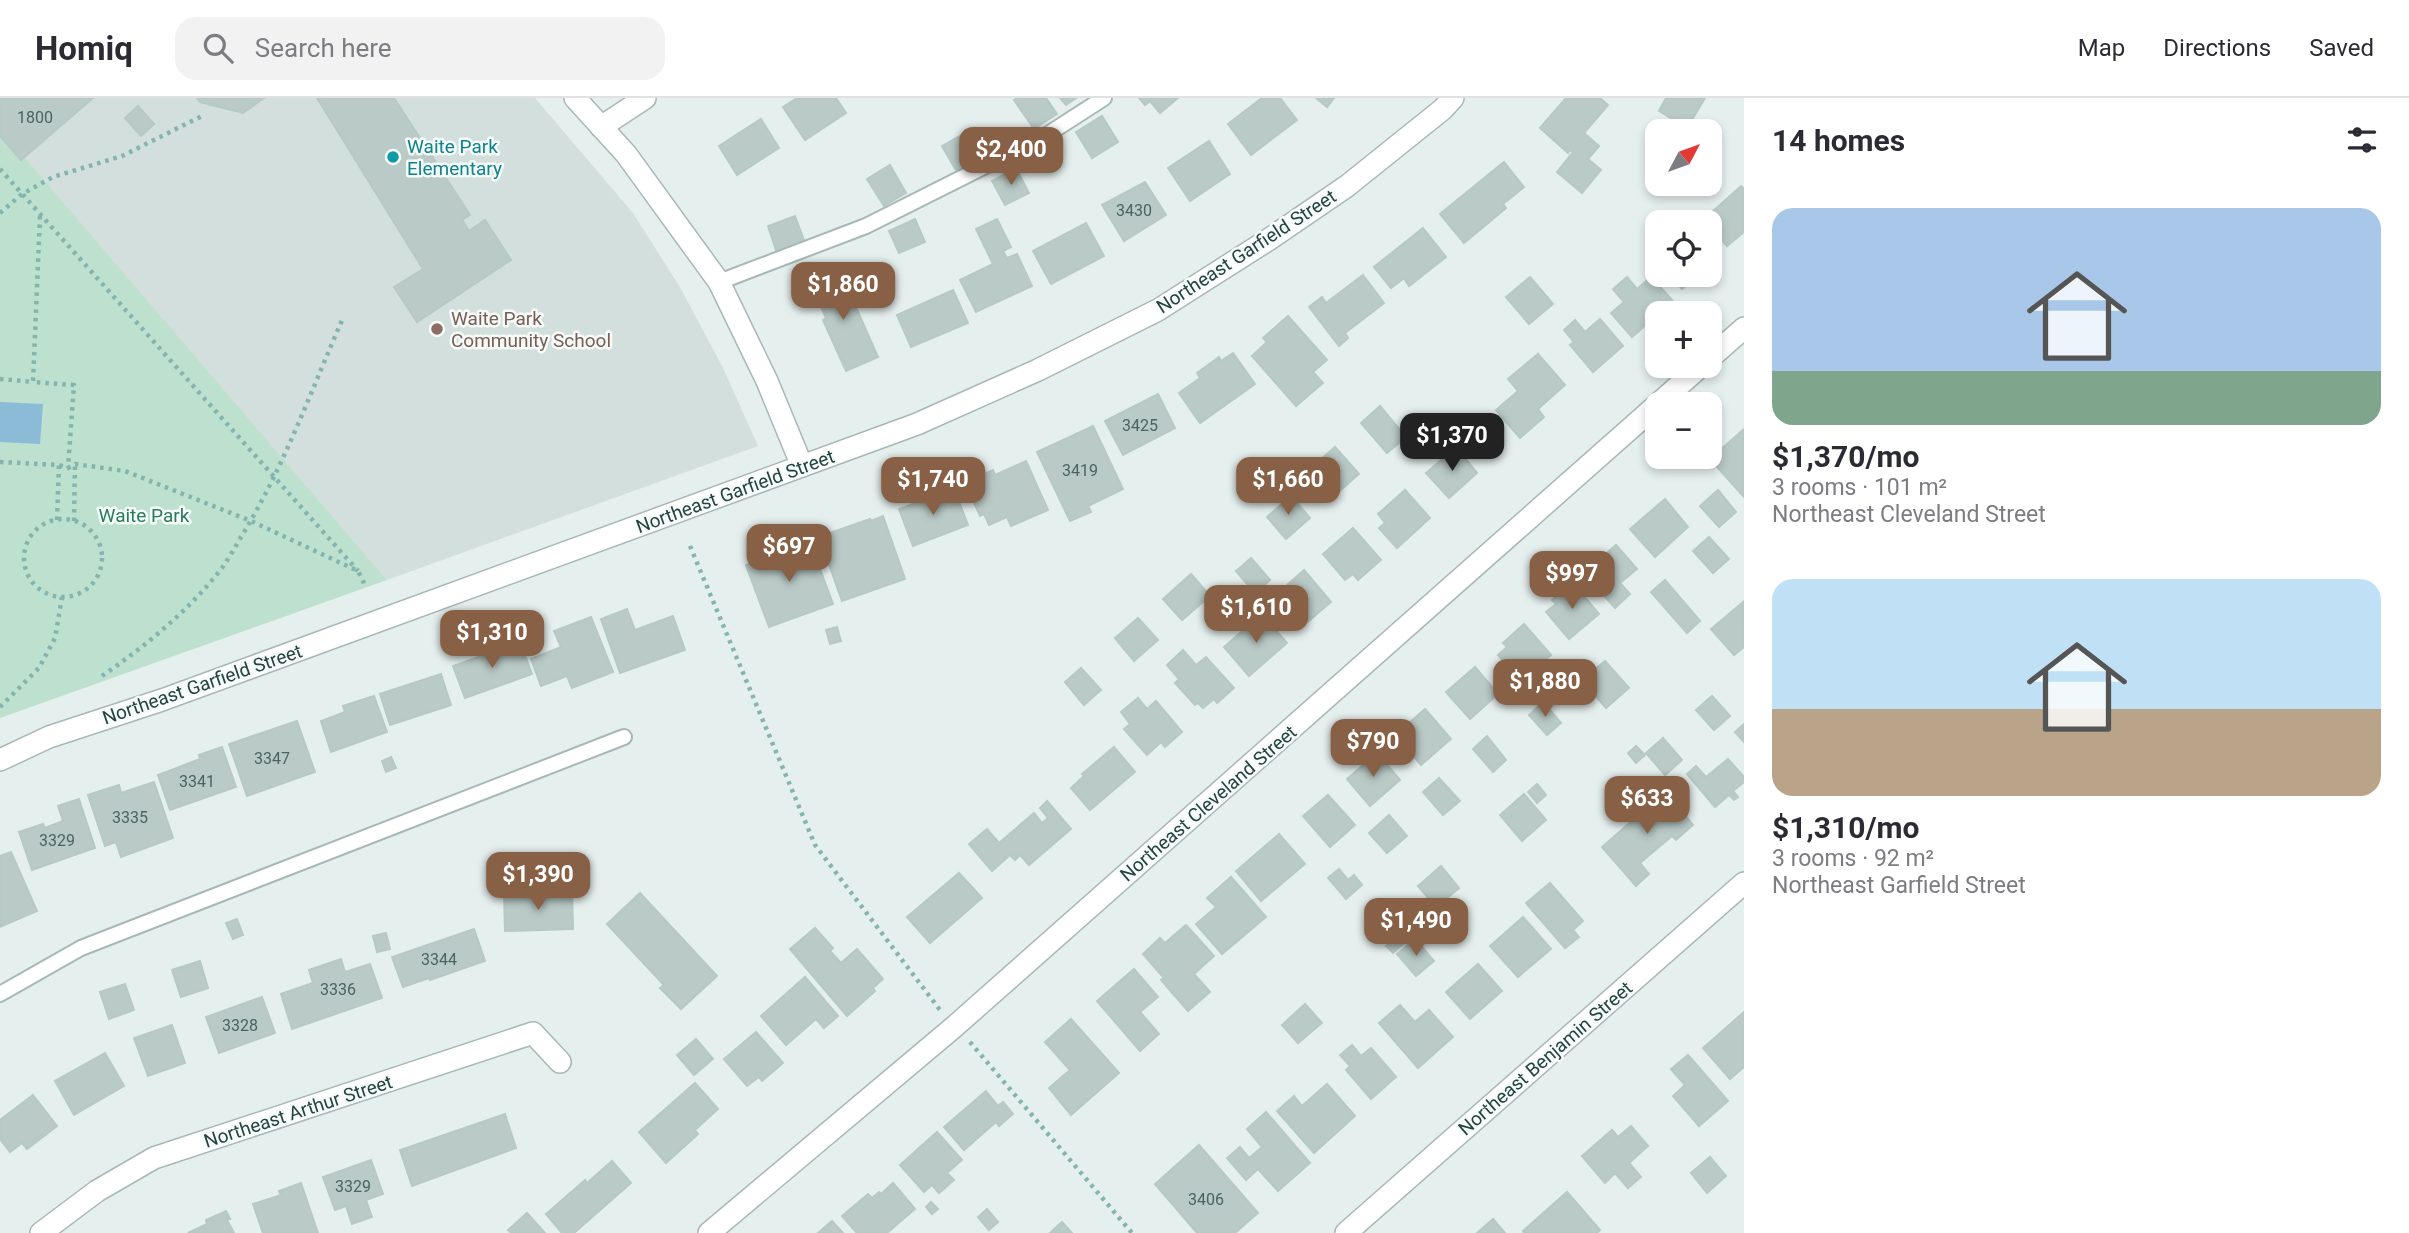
<!DOCTYPE html>
<html lang="en">
<head>
<meta charset="utf-8">
<style>
	body { margin:0; font-family:Roboto,sans-serif; background:#f2f2f3; color:#2b2b33; height:100vh; display:flex; flex-direction:column; font-size:26px; white-space:nowrap }
	* { box-sizing:border-box; margin:0 }
	p { font-size:23px; color:#7c7c81 }
	.icon { flex:none; width:38px; height:38px; fill:none; stroke:currentColor; stroke-width:2; stroke-linecap:round; stroke-linejoin:round }
	.map { position:relative; flex:1; overflow:hidden }
	.drawer { display:flex; flex-direction:column; background:#fff; width:665px }
	.drawer>* { flex:none }
	.needle { width:46px; rotate:49deg }
	.controls { position:absolute; left:1645px; top:21px; display:grid; gap:14px }
	.controls a { display:grid; place-items:center; width:77px; height:77px; border-radius:14px; background:#fff; box-shadow:0 4px 10px #0003; font-size:35px }
	.price { position:absolute; translate:-50% -60px; padding:0 16px; border-radius:14px; background:#886045; color:#fff; font-size:23px; line-height:46px; filter:drop-shadow(0 2px 4px #0008) }
	.price::after { content:''; position:absolute; left:50%; top:42px; width:21px; height:16px; margin-left:-10px; background:inherit; clip-path:polygon(0 0,100% 0,50% 100%) }
	.price.selected { background:#222; color:#fff }
	ul { padding:0; list-style:none }
	li { display:grid; align-content:center; gap:14px; height:371px; padding:0 28px }
	li span { display:grid; place-items:center; height:217px; border-radius:21px; color:#555 }
	li>.icon { margin-inline-start:auto }
	span .icon { width:126px; height:126px; fill:#fffc; stroke-width:1 }
	li b { font-size:30px }
	h2 { display:flex; justify-content:space-between; align-items:center; height:84px; padding:0 28px; font-size:30px }
	header { display:flex; align-items:center; gap:42px; box-sizing:border-box; height:98px; padding:0 35px; background:#fff; border-bottom:2px solid #e1e1e2 }
	header strong { font-size:33px }
	nav { display:flex; gap:38px; margin-inline-start:auto; font-size:24px }
	.search { width:490px; height:63px; background:#f2f2f3; display:flex; align-items:center; gap:18px; box-sizing:border-box; padding:0 24px; border-radius:21px; color:#7c7c81; font-size:26px }
	main { display:flex; flex:1; min-height:0 }
	.map>svg:first-child { display:block }
	.built { fill:#d3dfdc }
	.green { fill:#bde1ce }
	.water { fill:#8bbbd6 }
	.building { fill:#bacac6; stroke:#b7c9c5; stroke-width:2 }
	.lines { fill:none; stroke-linecap:round; stroke-linejoin:round }
	.lane-casing { stroke:#a7b8b6; stroke-width:18 }
	.street-casing { stroke:#a7b8b6; stroke-width:24 }
	.path { stroke:#84b4af; stroke-width:4.5; stroke-dasharray:3.5 5; stroke-linecap:butt }
	.lane { stroke:#fff; stroke-width:14 }
	.street { stroke:#fff; stroke-width:21 }
	.culture-dot { fill:#0f9aa8; stroke:#f6fbfa; stroke-width:2.5 }
	.education-dot { fill:#8d6e63; stroke:#f6fbfa; stroke-width:2.5 }
	.labels { text-anchor:middle; stroke-width:5; stroke-linejoin:round; paint-order:stroke }
	.number-label { font-size:16px; fill:#496562 }
	.culture-label { font-size:19px; fill:#0d838f; stroke:#f6fbfa; text-anchor:start }
	.street-label { font-size:19px; fill:#234340; stroke:#f6fbfa }
	.education-label { font-size:19px; fill:#785e54; stroke:#f6fbfa; text-anchor:start }
	.park-label { font-size:19px; fill:#2a7c5b; stroke:#f6fbfa }
</style>
</head>
<body>
<header>
<strong>Homiq</strong>
<div class="search"><svg class="icon" aria-label="search" viewBox="0 0 24 24"><circle cx="10" cy="10" r="6"/><path d="M15 15l6 6"/></svg>Search here</div>
<nav><a>Map</a><a>Directions</a><a>Saved</a></nav>
</header>
<main>
<div class="map">
<svg width="1744" height="1135" viewBox="0 0 1744 1135">
	<rect width="100%" height="100%" fill="#e5efed"/>
	<!-- built -->
	<polygon class="built" points="0,0 535,0 633,115 681,191 724,272 758,348 387,482 0,32"/>
	<!-- green -->
	<polygon class="green" points="0,31 387,482 0,620"/>
	<!-- water -->
	<polygon class="water" points="0,304 43,306 40,346 0,344"/>
	<!-- building -->
	<g class="building">
		<polygon points="0,0 93,0 21,62 0,38"/>
		<polygon points="197,0 264,0 243,15 200,4"/>
		<polygon points="317,0 394,0 470,117 462,122 469,133 485,122 511,162 417,224 394,189 423,171"/>
		<polygon points="797,0 836,0 846,15 805,42 783,9"/>
		<polygon points="1017,0 1046,0 1057,16 1034,31 1014,2"/>
		<polygon points="1060,0 1076,0 1066,7"/>
		<polygon points="1139,0 1178,0 1160,15 1150,3 1145,7"/>
		<polygon points="1262,0 1280,0 1297,22 1251,57 1228,26"/>
		<polygon points="1316,0 1334,0 1327,9"/>
		<polygon points="1566,0 1600,0 1608,7 1584,35 1599,48 1588,61 1601,72 1582,95 1557,74 1573,54 1570,52 1568,55 1540,30"/>
		<polygon points="1666,0 1705,0 1687,30 1659,13"/>
		<polygon points="138,8 154,26 141,38 125,20"/>
		<polygon points="1102,18 1118,44 1092,60 1076,34"/>
		<polygon points="761,21 779,50 737,77 719,48"/>
		<polygon points="970,32 985,59 957,74 942,48"/>
		<polygon points="1209,43 1230,76 1190,103 1168,70"/>
		<polygon points="1504,64 1524,89 1503,106 1506,110 1464,145 1440,116"/>
		<polygon points="890,67 906,95 884,108 867,81"/>
		<polygon points="1016,70 1029,95 1005,107 992,83"/>
		<polygon points="1145,84 1166,117 1124,143 1102,107"/>
		<polygon points="1741,88 1744,91 1744,134 1727,148 1710,128 1710,124 1704,121"/>
		<polygon points="795,118 805,145 777,155 768,128"/>
		<polygon points="915,121 925,144 899,155 889,133"/>
		<polygon points="997,121 1011,149 1003,153 1007,160 1017,156 1032,188 976,214 960,182 993,166 976,131"/>
		<polygon points="1086,125 1104,158 1051,186 1033,153"/>
		<polygon points="1423,130 1446,159 1409,188 1404,180 1391,190 1374,169"/>
		<polygon points="1710,146 1720,158 1710,167"/>
		<polygon points="834,171 851,209 855,207 878,259 846,273 823,222 826,220 809,182"/>
		<polygon points="1363,177 1384,205 1345,235 1348,240 1339,248 1309,209 1322,199 1326,205"/>
		<polygon points="1670,177 1698,177 1682,191"/>
		<polygon points="1530,179 1553,206 1529,226 1506,199"/>
		<polygon points="1627,179 1637,191 1651,179 1673,203 1632,239 1611,215 1624,204 1613,191"/>
		<polygon points="953,192 968,225 911,249 897,217"/>
		<polygon points="1288,218 1327,262 1313,274 1323,285 1296,308 1252,258 1267,244 1263,240"/>
		<polygon points="1600,221 1623,248 1593,274 1570,247 1574,244 1564,232 1575,222 1585,234"/>
		<polygon points="1233,255 1255,286 1200,325 1179,295 1200,280 1197,275 1219,259 1221,263"/>
		<polygon points="1538,256 1565,287 1538,311 1544,319 1520,340 1496,312 1518,293 1508,281"/>
		<polygon points="1158,296 1175,330 1123,357 1105,323"/>
		<polygon points="1380,308 1406,339 1387,355 1361,325"/>
		<polygon points="1093,328 1123,391 1088,408 1091,414 1070,423 1037,354"/>
		<polygon points="1744,331 1744,399 1710,361"/>
		<polygon points="1335,349 1359,376 1335,397 1311,370"/>
		<polygon points="1456,349 1477,375 1449,400 1426,375"/>
		<polygon points="1026,363 1048,412 1011,428 1007,419 989,427 984,416 980,418 965,385 993,372 995,377"/>
		<polygon points="954,391 968,427 913,448 899,411"/>
		<polygon points="1405,392 1430,420 1397,450 1379,430 1385,425 1378,416"/>
		<polygon points="1718,392 1736,414 1719,429 1700,408"/>
		<polygon points="1291,398 1310,420 1286,441 1267,419"/>
		<polygon points="1665,401 1688,429 1655,459 1630,431"/>
		<polygon points="883,418 905,481 842,503 820,441 830,438 830,435 870,421 871,423"/>
		<polygon points="1353,430 1381,462 1358,482 1353,476 1345,482 1323,456"/>
		<polygon points="1709,439 1729,461 1713,475 1693,453"/>
		<polygon points="810,444 833,506 769,529 746,467 758,463 757,460 798,445 799,448"/>
		<polygon points="1616,447 1637,471 1620,485 1630,496 1615,510 1584,475"/>
		<polygon points="1251,460 1270,482 1255,495 1236,473"/>
		<polygon points="1304,472 1331,504 1304,527 1277,496"/>
		<polygon points="1191,476 1210,498 1182,522 1163,501"/>
		<polygon points="1665,482 1700,523 1687,535 1651,494"/>
		<polygon points="1572,484 1599,516 1569,541 1546,514 1556,506 1552,502"/>
		<polygon points="1743,504 1744,549 1734,557 1711,531"/>
		<polygon points="627,511 635,532 673,518 685,552 620,575 601,521"/>
		<polygon points="1262,516 1287,545 1249,578 1224,549"/>
		<polygon points="591,519 613,574 572,590 567,578 541,588 531,561 561,549 554,533"/>
		<polygon points="1138,520 1158,542 1134,563 1115,540"/>
		<polygon points="1524,526 1551,557 1521,583 1498,557 1507,549 1503,545"/>
		<polygon points="837,529 841,543 830,546 826,532"/>
		<polygon points="520,544 532,576 465,600 453,568"/>
		<polygon points="1183,552 1196,567 1206,559 1234,590 1217,605 1214,601 1203,610 1198,605 1195,607 1175,585 1179,581 1167,567"/>
		<polygon points="1605,563 1629,590 1606,610 1582,582"/>
		<polygon points="1475,569 1498,596 1470,621 1446,594"/>
		<polygon points="1081,570 1101,592 1084,607 1065,584"/>
		<polygon points="441,576 451,607 390,627 380,596"/>
		<polygon points="374,598 387,634 331,654 321,623 345,614 343,608"/>
		<polygon points="1712,598 1730,618 1714,632 1696,612"/>
		<polygon points="1138,600 1147,611 1156,603 1182,634 1165,649 1161,644 1147,657 1124,631 1130,626 1121,614"/>
		<polygon points="1543,604 1561,625 1547,637 1529,617"/>
		<polygon points="1425,611 1451,641 1421,667 1400,642 1407,636 1402,631"/>
		<polygon points="297,623 315,674 247,698 229,646"/>
		<polygon points="1744,626 1744,644 1735,634"/>
		<polygon points="1487,638 1506,662 1493,674 1473,651"/>
		<polygon points="1663,640 1682,662 1665,677 1646,655"/>
		<polygon points="1636,648 1645,657 1636,665 1628,655"/>
		<polygon points="222,649 236,689 170,712 158,677 200,661 199,657"/>
		<polygon points="1114,649 1135,674 1090,712 1071,690 1084,678 1082,676"/>
		<polygon points="1377,655 1400,682 1370,708 1347,681"/>
		<polygon points="391,659 396,670 386,674 382,663"/>
		<polygon points="1728,661 1744,679 1744,684 1733,693 1738,699 1734,702 1729,697 1715,709 1687,676 1696,668 1706,679"/>
		<polygon points="1439,680 1460,703 1443,717 1423,694"/>
		<polygon points="154,684 173,740 121,759 116,744 105,748 88,697 119,687 121,695"/>
		<polygon points="1537,686 1546,697 1537,705 1528,694"/>
		<polygon points="1665,694 1693,727 1676,742 1672,738 1640,765 1649,776 1636,788 1602,749"/>
		<polygon points="1524,696 1546,722 1522,743 1500,717"/>
		<polygon points="1328,697 1355,727 1330,749 1303,718"/>
		<polygon points="79,701 95,750 32,772 19,734 43,726 45,730 63,723 58,708"/>
		<polygon points="1047,703 1071,731 1029,767 1020,757 1015,762 1010,757 992,773 969,746 987,731 999,745 1034,715 1042,725 1048,720 1040,710"/>
		<polygon points="1389,717 1407,738 1387,755 1369,735"/>
		<polygon points="1279,736 1305,766 1261,803 1236,773"/>
		<polygon points="11,754 37,813 0,829 0,758"/>
		<polygon points="1441,768 1459,790 1436,809 1418,788"/>
		<polygon points="1339,771 1348,782 1354,777 1362,787 1346,801 1328,780"/>
		<polygon points="959,775 982,800 930,845 907,819"/>
		<polygon points="1231,779 1266,819 1222,856 1196,826 1216,809 1207,800"/>
		<polygon points="1550,785 1583,823 1573,832 1579,839 1565,850 1526,805"/>
		<polygon points="572,795 573,831 505,833 504,796"/>
		<polygon points="640,795 717,878 681,911 660,890 664,887 607,826"/>
		<polygon points="1523,819 1551,851 1518,879 1490,848"/>
		<polygon points="237,821 243,837 233,841 226,825"/>
		<polygon points="1392,824 1400,833 1388,844 1379,834"/>
		<polygon points="1186,827 1214,858 1194,876 1210,894 1188,913 1161,882 1164,880 1143,856 1160,840 1165,845"/>
		<polygon points="815,830 833,850 830,853 841,865 857,851 883,881 873,890 875,893 847,918 790,851"/>
		<polygon points="474,831 485,863 430,882 429,880 403,889 392,859"/>
		<polygon points="1404,833 1410,840 1393,855 1386,848"/>
		<polygon points="386,835 390,851 377,854 373,838"/>
		<polygon points="1415,841 1434,863 1416,878 1397,856"/>
		<polygon points="341,861 345,874 370,866 382,900 292,931 281,896 313,885 309,872"/>
		<polygon points="200,863 208,890 181,899 172,872"/>
		<polygon points="1478,866 1502,893 1470,921 1446,894"/>
		<polygon points="1134,871 1158,899 1140,914 1159,936 1140,953 1097,903"/>
		<polygon points="805,879 838,918 824,930 816,921 786,947 761,918"/>
		<polygon points="125,886 134,912 109,921 100,894"/>
		<polygon points="262,899 275,935 219,955 206,919"/>
		<polygon points="1305,906 1322,925 1298,945 1282,927"/>
		<polygon points="1400,907 1415,924 1429,912 1453,939 1418,970 1379,925"/>
		<polygon points="1744,914 1744,969 1730,981 1703,950"/>
		<polygon points="1071,921 1119,975 1071,1017 1049,990 1070,972 1045,944"/>
		<polygon points="172,927 185,965 148,978 134,940"/>
		<polygon points="756,934 783,965 762,983 759,979 747,988 724,961"/>
		<polygon points="696,941 713,961 694,977 677,957"/>
		<polygon points="1352,947 1361,958 1371,950 1396,979 1371,1001 1346,972 1350,968 1340,957"/>
		<polygon points="105,955 124,988 74,1017 55,983"/>
		<polygon points="1688,957 1728,1003 1699,1028 1673,998 1685,987 1671,971"/>
		<polygon points="695,985 718,1011 695,1032 698,1036 666,1065 639,1034"/>
		<polygon points="1327,986 1355,1018 1314,1055 1277,1013 1294,998 1302,1008"/>
		<polygon points="986,993 998,1008 1003,1004 1013,1016 999,1028 996,1024 964,1052 944,1029"/>
		<polygon points="33,997 57,1028 27,1051 22,1045 10,1054 0,1041 0,1022"/>
		<polygon points="1266,1014 1310,1065 1278,1093 1258,1071 1246,1082 1227,1060 1240,1049 1249,1060 1262,1049 1247,1031"/>
		<polygon points="505,1016 516,1050 412,1088 400,1052"/>
		<polygon points="1631,1028 1648,1048 1629,1065 1641,1079 1628,1090 1615,1075 1605,1085 1582,1058 1612,1032 1618,1039"/>
		<polygon points="937,1034 962,1062 947,1075 954,1082 939,1095 932,1087 924,1094 900,1067"/>
		<polygon points="1199,1047 1258,1115 1235,1135 1197,1135 1155,1086"/>
		<polygon points="1710,1059 1726,1078 1707,1095 1691,1075"/>
		<polygon points="371,1062 383,1096 366,1102 372,1119 352,1126 346,1108 335,1112 323,1079"/>
		<polygon points="612,1063 631,1085 574,1135 562,1135 546,1116 585,1082 587,1085"/>
		<polygon points="301,1085 318,1135 263,1135 253,1106 281,1097 279,1093"/>
		<polygon points="893,1085 915,1111 887,1135 857,1135 842,1118 868,1096 872,1100 879,1094 881,1096"/>
		<polygon points="1567,1094 1600,1132 1597,1135 1524,1135 1523,1133"/>
		<polygon points="931,1104 938,1111 932,1116 926,1109"/>
		<polygon points="987,1111 998,1124 989,1132 978,1119"/>
		<polygon points="226,1113 230,1121 227,1122 234,1135 188,1135 207,1126 206,1122"/>
		<polygon points="527,1115 545,1135 511,1135 508,1132"/>
		<polygon points="1493,1121 1505,1135 1477,1135"/>
		<polygon points="832,1123 843,1135 818,1135"/>
		<polygon points="1062,1124 1072,1135 1050,1135"/>
	</g>
	<g class="lines">
		<defs>
			<g id="lane">
				<polyline points="719,184 866,128 1045,38 1104,0"/>
				<polyline points="0,896 81,850 624,639"/>
			</g>
			<g id="street">
				<polyline points="575,0 626,56 719,184 767,283 802,368"/>
				<polyline points="601,29 645,0"/>
				<polyline points="1710,260 1744,230"/>
				<polyline points="0,662 49,639 162,602 917,326 1038,272 1158,212 1268,142 1347,88 1443,11 1453,0"/>
				<polyline points="41,1135 97,1093 154,1060 533,935 560,964"/>
				<polyline points="709,1135 954,929 1701,268"/>
				<polyline points="1346,1135 1744,785"/>
			</g>
		</defs>
		<!-- lane casing -->
		<use href="#lane" class="lane-casing"/>
		<!-- street casing -->
		<use href="#street" class="street-casing"/>
		<!-- path -->
		<g class="path">
			<polyline points="0,71 358,473"/>
			<polyline points="0,115 22,96 53,79 122,58 204,17"/>
			<polyline points="40,118 33,284 74,287 68,370"/>
			<polyline points="0,281 33,284"/>
			<polyline points="0,364 59,367 68,370 75,366 125,373 251,423 358,473 365,487"/>
			<circle cx="63" cy="460" r="39"/>
			<polyline points="57,422 59,367"/>
			<polyline points="74,423 75,366"/>
			<polyline points="690,448 815,747 940,912"/>
			<path d="M102,578C145,548 185,516 218,475C227,464 234,451 241,439C283,371 311,293 343,220"/>
			<polyline points="0,609 39,570 55,540 62,499"/>
			<polyline points="970,944 1132,1135"/>
		</g>
		<!-- lane -->
		<use href="#lane" class="lane"/>
		<!-- street -->
		<use href="#street" class="street"/>
	</g>
	<!-- markers -->
	<circle class="culture-dot" cx="393" cy="59" r="7"/>
	<circle class="education-dot" cx="437" cy="231" r="7"/>
	<g class="labels">
		<!-- number labels -->
		<g class="number-label">
			<text x="35" y="25">1800</text>
			<text x="1134" y="118">3430</text>
			<text x="1140" y="333">3425</text>
			<text x="1080" y="378">3419</text>
			<text x="272" y="666">3347</text>
			<text x="197" y="689">3341</text>
			<text x="130" y="725">3335</text>
			<text x="57" y="748">3329</text>
			<text x="439" y="867">3344</text>
			<text x="338" y="897">3336</text>
			<text x="240" y="933">3328</text>
			<text x="353" y="1094">3329</text>
			<text x="1206" y="1107">3406</text>
		</g>
		<!-- culture labels -->
		<g class="culture-label">
			<text x="407" y="55">Waite Park<tspan x="407" dy="22">Elementary</tspan></text>
		</g>
		<!-- street labels -->
		<g class="street-label">
			<text transform="translate(1246 153) rotate(-33)" y="7">Northeast Garfield Street</text>
			<text transform="translate(735 393) rotate(-20)" y="7">Northeast Garfield Street</text>
			<text transform="translate(202 586) rotate(-19)" y="7">Northeast Garfield Street</text>
			<text transform="translate(1208 705) rotate(-41)" y="7">Northeast Cleveland Street</text>
			<text transform="translate(1545 960) rotate(-41)" y="7">Northeast Benjamin Street</text>
			<text transform="translate(298 1013) rotate(-18)" y="7">Northeast Arthur Street</text>
		</g>
		<!-- education labels -->
		<g class="education-label">
			<text x="451" y="227">Waite Park<tspan x="451" dy="22">Community School</tspan></text>
		</g>
		<!-- park labels -->
		<g class="park-label">
			<text x="144" y="424">Waite Park</text>
		</g>
	</g>
</svg>
<div class="controls">
<a><svg class="needle" viewBox="-14 -14 28 28"><path d="M0-13l5 13h-10z" fill="#e53935"/><path d="M0 13l5-13h-10z" fill="#7c7c81"/></svg></a>
<a><svg class="icon" aria-label="locate" viewBox="0 0 24 24"><circle cx="12" cy="12" r="6"/><path d="M12 2v4M12 18v4M2 12h4M18 12h4"/></svg></a>
<a>+</a>
<a>−</a>
</div>
<b class="price" style="left:1011px;top:89px">$2,400</b>
<b class="price" style="left:843px;top:224px">$1,860</b>
<b class="price selected" style="left:1452px;top:375px">$1,370</b>
<b class="price" style="left:933px;top:419px">$1,740</b>
<b class="price" style="left:1288px;top:419px">$1,660</b>
<b class="price" style="left:789px;top:486px">$697</b>
<b class="price" style="left:1572px;top:513px">$997</b>
<b class="price" style="left:1256px;top:547px">$1,610</b>
<b class="price" style="left:492px;top:572px">$1,310</b>
<b class="price" style="left:1545px;top:621px">$1,880</b>
<b class="price" style="left:1373px;top:681px">$790</b>
<b class="price" style="left:1647px;top:738px">$633</b>
<b class="price" style="left:538px;top:814px">$1,390</b>
<b class="price" style="left:1416px;top:860px">$1,490</b>
</div>
<section class="drawer">
<h2>14 homes<svg class="icon" aria-label="filters" viewBox="0 0 24 24"><path d="M4 7h16M4 17h16"/><circle cx="9" cy="7" r="2"/><circle cx="15" cy="17" r="2"/></svg></h2>
<ul>
<li><span style="background:linear-gradient(#a9c7e8 75%,#7fa58c 0)"><svg class="icon" aria-label="home" viewBox="0 0 24 24"><path d="M3 11l9-7 9 7M6 9v11h12V9"/></svg></span><div><b>$1,370/mo</b><p>3 rooms · 101 m²</p><p>Northeast Cleveland Street</p></div></li>
<li><span style="background:linear-gradient(#bfe0f5 60%,#b9a48a 0)"><svg class="icon" aria-label="home" viewBox="0 0 24 24"><path d="M3 11l9-7 9 7M6 9v11h12V9"/></svg></span><div><b>$1,310/mo</b><p>3 rooms · 92 m²</p><p>Northeast Garfield Street</p></div></li>
</ul>
</section>
</main>
</body>
</html>
